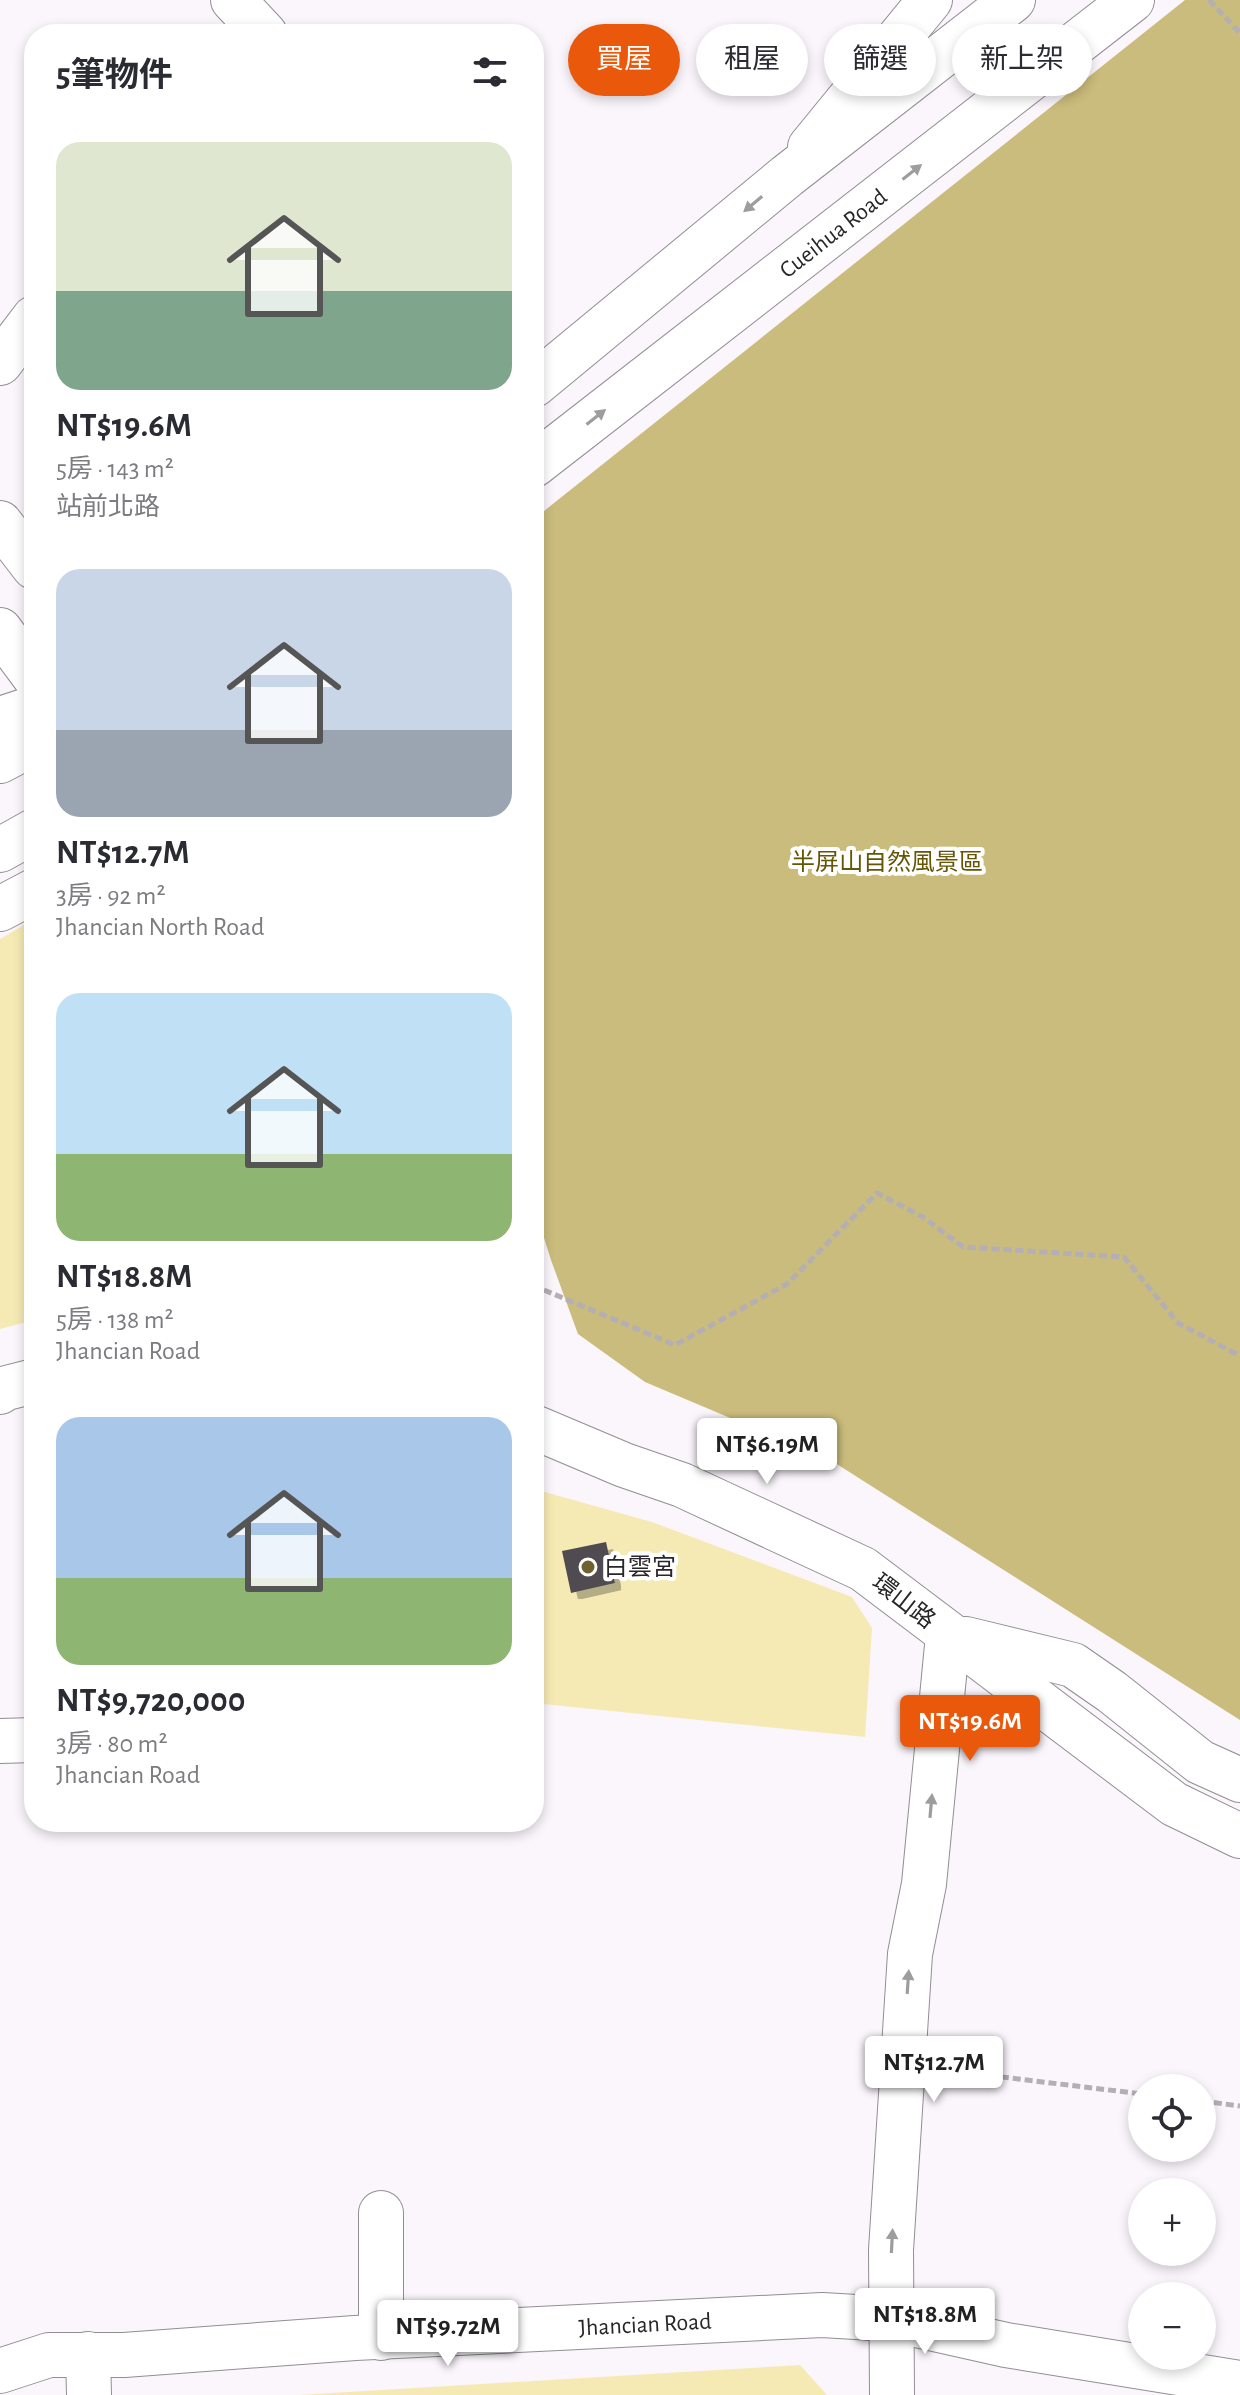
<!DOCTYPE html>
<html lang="zh-TW">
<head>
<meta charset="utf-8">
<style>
	body { margin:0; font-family:"Alegreya Sans","Noto Sans TC",sans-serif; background:#f7f7f7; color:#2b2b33; height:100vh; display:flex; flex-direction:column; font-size:30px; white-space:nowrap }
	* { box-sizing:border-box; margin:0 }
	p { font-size:26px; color:#7c7c81 }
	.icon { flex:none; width:44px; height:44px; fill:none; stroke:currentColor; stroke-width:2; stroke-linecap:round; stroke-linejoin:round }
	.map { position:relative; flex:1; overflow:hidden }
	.panel { position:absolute; left:24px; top:24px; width:520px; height:1808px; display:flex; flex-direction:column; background:#fff; border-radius:32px; box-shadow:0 4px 12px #0003 }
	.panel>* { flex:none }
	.hud { position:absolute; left:568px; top:24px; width:552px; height:72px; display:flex; gap:16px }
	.fabs { position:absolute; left:1128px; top:2074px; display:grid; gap:16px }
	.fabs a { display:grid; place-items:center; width:88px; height:88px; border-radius:50%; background:#fff; box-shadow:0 4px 12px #0003; font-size:40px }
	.price { position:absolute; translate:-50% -68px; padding:0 18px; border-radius:8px; background:#fff; color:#222; font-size:26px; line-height:52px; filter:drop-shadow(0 2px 4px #0008) }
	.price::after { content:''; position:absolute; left:50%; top:48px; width:24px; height:18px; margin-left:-12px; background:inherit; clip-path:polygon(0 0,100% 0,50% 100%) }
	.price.current { background:#ea580c; color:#fff }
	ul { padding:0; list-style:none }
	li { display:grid; align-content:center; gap:16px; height:424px; padding:0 32px }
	li span { display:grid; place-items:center; height:248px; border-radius:24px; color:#555 }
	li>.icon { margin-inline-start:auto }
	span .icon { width:144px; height:144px; fill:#fffc; stroke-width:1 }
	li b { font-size:34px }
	h2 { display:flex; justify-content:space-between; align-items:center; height:96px; padding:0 32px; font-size:34px }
	.tag { padding:0 28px; border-radius:36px; background:#fff; box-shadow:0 4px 12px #0003; font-size:28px; line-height:72px }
	.tag.current { background:#ea580c; color:#fff }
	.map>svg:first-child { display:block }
	.green { fill:#f6eab4 }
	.forest { fill:#cabc7c }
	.building { fill:#504c51; filter:url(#shadow) }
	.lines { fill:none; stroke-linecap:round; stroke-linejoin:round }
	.minor-casing { stroke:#928e93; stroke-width:46 }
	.major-casing { stroke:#928e93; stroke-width:46 }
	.path { stroke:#b3afb4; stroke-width:5; stroke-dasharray:8 4; stroke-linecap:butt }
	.minor { stroke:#fff; stroke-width:44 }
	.major { stroke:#fff; stroke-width:44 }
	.oneway { fill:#9e9d9e }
	.poi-dot { fill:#6e6330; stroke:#fff; stroke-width:3 }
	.labels { text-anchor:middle; stroke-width:8; stroke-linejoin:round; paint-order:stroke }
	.street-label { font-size:24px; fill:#282628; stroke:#fff }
	.park-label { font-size:24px; fill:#655606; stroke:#fff }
	.poi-label { font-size:24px; fill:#282628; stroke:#fff; text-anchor:start }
</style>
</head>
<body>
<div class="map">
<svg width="1240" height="2395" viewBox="0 0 1240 2395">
	<defs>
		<filter id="shadow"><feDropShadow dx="7" dy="7" stdDeviation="0" flood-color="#0004"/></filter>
	</defs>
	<rect width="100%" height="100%" fill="#fbf5fc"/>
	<!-- green -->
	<g class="green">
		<polygon points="34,919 34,1320 0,1329 0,939"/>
		<polygon points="534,1489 652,1522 852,1597 872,1628 865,1737 534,1703"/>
		<polygon points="800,2365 827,2395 299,2395"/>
	</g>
	<!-- forest -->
	<polygon class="forest" points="1185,0 1240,0 1240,1720 832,1461 645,1382 578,1334 551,1260 534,1206 534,519"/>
	<!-- building -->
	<polygon class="building" points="606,1542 615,1583 571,1593 562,1551"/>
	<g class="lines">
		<defs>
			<g id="minor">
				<polyline points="233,0 265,34"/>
				<polyline points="810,147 930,0"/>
				<polyline points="0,363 34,318"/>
				<polyline points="0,523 34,567"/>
				<polyline points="0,630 34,676"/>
				<polyline points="0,719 34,708"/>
				<polyline points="0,909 34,891"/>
				<polyline points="0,1392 3,1389 34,1381"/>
				<polyline points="534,1427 624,1465 682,1485 863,1569 1174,1804 1240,1836"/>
				<polyline points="966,1639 1073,1665 1112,1692 1200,1762 1240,1780"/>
				<polyline points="0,1741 34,1740"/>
				<polyline points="381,2213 381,2338"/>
				<polyline points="88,2354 89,2395"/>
				<polyline points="0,2371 49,2355 124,2355 355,2338 822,2315 890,2319 1006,2345 1240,2383"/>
				<polyline points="892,2395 891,2250 910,1954 924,1884 948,1635"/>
			</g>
			<g id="major">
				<polyline points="534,385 787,176 1013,0"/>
				<polyline points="534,465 1132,0"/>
				<polyline points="0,761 34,743"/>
				<polyline points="0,850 34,831"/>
			</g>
		</defs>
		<!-- minor casing -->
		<use href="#minor" class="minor-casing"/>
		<!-- major casing -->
		<use href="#major" class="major-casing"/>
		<!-- path -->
		<g class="path">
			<polyline points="1209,0 1240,33"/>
			<polyline points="544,1290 675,1345 787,1284 877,1193 923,1217 963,1247 1124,1257 1178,1323 1240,1356"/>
			<polyline points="977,2074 1142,2094"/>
			<polyline points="1202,2101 1240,2106"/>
		</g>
		<!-- minor -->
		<use href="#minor" class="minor"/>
		<!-- major -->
		<use href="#major" class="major"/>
	</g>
	<!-- one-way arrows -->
	<defs><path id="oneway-solid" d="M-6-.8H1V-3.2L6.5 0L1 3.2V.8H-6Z" transform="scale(2)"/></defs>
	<g class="oneway">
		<use href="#oneway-solid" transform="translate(912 172) rotate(-38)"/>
		<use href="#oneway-solid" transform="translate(753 204) rotate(140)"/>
		<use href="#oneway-solid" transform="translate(596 417) rotate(-38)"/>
		<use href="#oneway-solid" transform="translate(931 1806) rotate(-85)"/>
		<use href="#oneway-solid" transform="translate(908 1982) rotate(-86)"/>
		<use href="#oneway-solid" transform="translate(892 2241) rotate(-87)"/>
	</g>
	<!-- markers -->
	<circle class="poi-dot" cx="588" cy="1567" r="8"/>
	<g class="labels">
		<!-- street labels -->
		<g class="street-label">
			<text transform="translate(833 233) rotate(-38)" y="8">Cueihua Road</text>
			<text transform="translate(904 1601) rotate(38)" y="8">環山路</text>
			<text transform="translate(645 2324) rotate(-3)" y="8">Jhancian Road</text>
		</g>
		<!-- park labels -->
		<g class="park-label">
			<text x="887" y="870">半屏山自然風景區</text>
		</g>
		<!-- poi labels -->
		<g class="poi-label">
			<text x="604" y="1575">白雲宮</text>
		</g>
	</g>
</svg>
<div class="fabs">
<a><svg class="icon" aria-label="locate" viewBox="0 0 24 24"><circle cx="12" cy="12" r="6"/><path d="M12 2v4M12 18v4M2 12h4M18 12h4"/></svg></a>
<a>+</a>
<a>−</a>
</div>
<b class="price" style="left:767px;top:1486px">NT$6.19M</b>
<b class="price current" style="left:970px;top:1763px">NT$19.6M</b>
<b class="price" style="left:934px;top:2104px">NT$12.7M</b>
<b class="price" style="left:925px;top:2356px">NT$18.8M</b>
<b class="price" style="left:448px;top:2368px">NT$9.72M</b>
<div class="hud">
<a class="tag current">買屋</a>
<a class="tag">租屋</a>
<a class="tag">篩選</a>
<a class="tag">新上架</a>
</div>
<section class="panel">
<h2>5筆物件<svg class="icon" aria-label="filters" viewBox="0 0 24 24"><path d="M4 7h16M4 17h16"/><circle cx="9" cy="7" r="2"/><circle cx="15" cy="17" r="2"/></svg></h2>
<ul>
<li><span style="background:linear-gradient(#dfe7d0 60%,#7fa58c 0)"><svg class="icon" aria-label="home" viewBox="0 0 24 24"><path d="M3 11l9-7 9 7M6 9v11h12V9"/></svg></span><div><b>NT$19.6M</b><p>5房 · 143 m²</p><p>站前北路</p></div></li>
<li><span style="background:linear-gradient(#c9d6e8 65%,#9aa5b1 0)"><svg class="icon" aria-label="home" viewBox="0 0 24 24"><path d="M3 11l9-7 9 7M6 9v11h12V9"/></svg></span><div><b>NT$12.7M</b><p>3房 · 92 m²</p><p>Jhancian North Road</p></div></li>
<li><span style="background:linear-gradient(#bfe0f5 65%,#8fb573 0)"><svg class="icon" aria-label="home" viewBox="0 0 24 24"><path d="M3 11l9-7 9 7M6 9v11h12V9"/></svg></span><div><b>NT$18.8M</b><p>5房 · 138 m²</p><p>Jhancian Road</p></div></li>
<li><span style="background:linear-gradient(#a9c7e8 65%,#8fb573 0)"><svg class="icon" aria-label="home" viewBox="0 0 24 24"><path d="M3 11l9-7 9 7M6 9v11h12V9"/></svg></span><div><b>NT$9,720,000</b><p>3房 · 80 m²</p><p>Jhancian Road</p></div></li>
</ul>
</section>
</div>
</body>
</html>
